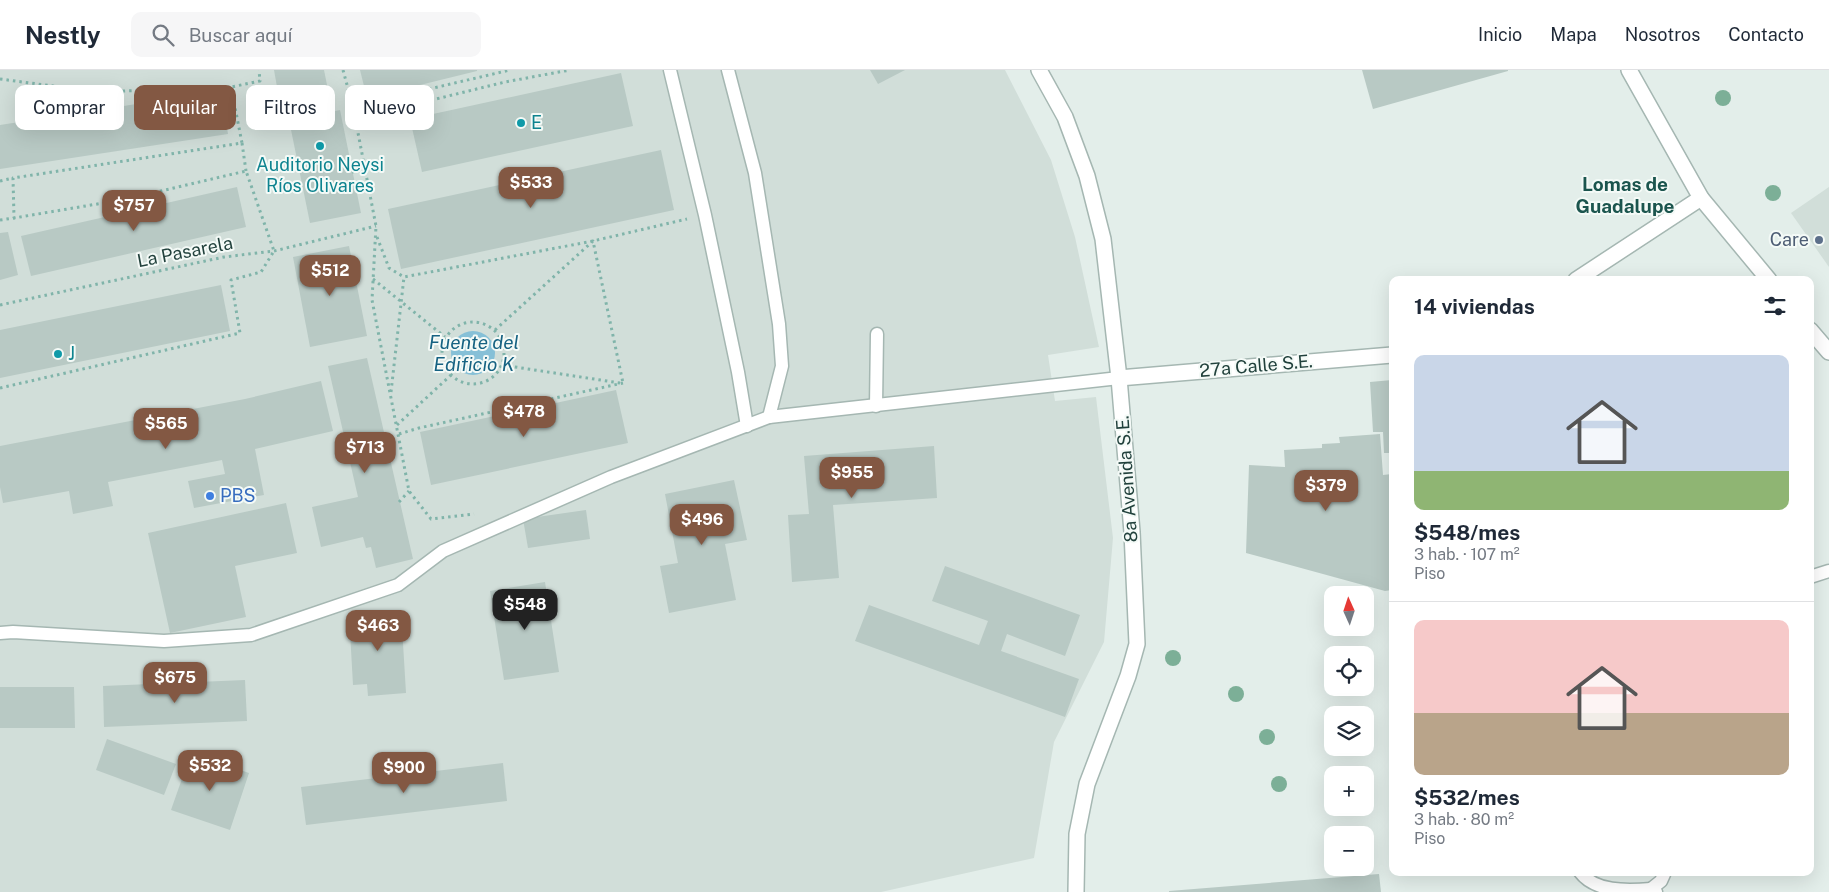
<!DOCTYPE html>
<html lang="es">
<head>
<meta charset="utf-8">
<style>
	body { margin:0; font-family:"Public Sans",sans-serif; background:#f6f6f7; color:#1f2937; height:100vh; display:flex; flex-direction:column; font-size:19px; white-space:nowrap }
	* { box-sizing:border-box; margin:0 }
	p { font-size:16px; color:#747a83 }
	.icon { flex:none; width:28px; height:28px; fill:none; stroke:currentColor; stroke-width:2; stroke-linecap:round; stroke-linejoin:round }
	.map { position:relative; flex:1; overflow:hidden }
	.panel { position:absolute; left:1389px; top:206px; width:425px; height:600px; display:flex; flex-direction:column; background:#fff; border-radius:10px; box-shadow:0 5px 20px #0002 }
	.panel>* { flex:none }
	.top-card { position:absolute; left:15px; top:15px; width:475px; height:45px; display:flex; gap:10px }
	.needle { width:32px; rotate:357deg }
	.fabs { position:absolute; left:1324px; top:516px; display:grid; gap:10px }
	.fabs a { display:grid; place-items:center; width:50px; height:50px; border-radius:10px; background:#fff; box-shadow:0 5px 20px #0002; font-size:25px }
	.price { position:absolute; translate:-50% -42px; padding:0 11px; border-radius:10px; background:#835843; color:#fff; font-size:16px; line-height:32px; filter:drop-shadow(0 1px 2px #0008) }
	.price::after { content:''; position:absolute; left:50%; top:30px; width:15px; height:11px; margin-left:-8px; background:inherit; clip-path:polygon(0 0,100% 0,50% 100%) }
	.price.selected { background:#222; color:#fff }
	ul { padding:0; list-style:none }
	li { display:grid; align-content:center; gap:10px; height:265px; padding:0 25px }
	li+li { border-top:1px solid #e0e1e3 }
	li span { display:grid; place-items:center; height:155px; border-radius:10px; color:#555 }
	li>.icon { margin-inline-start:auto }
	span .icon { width:90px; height:90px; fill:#fffc; stroke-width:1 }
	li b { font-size:21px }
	h2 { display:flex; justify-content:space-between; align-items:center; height:60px; padding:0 25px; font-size:21px }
	.tag { padding:0 18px; border-radius:10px; background:#fff; box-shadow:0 5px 20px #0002; font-size:18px; line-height:45px }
	.tag.selected { background:#835843; color:#fff }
	header { display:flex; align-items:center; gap:30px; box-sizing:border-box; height:70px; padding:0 25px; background:#fff; border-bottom:1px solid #e0e1e3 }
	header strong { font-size:24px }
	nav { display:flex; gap:28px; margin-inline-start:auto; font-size:18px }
	.search { width:350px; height:45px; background:#f6f6f7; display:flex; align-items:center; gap:12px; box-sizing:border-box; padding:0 18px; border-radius:10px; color:#747a83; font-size:19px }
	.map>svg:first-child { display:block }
	.built { fill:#d1ded9 }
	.water { fill:#86c0d7 }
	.building { fill:#b8c9c4 }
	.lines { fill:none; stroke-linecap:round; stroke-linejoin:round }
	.lane-casing { stroke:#a5b7b2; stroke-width:15 }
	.street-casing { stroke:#a5b7b2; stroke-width:18 }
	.path { stroke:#80b4aa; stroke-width:3; stroke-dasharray:2.5 4; stroke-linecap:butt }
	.lane { stroke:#fff; stroke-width:12 }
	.street { stroke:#fff; stroke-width:15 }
	.tree { fill:#7caf97 }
	.culture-dot { fill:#0f9aa8; stroke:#f4faf7; stroke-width:2 }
	.service-dot { fill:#5c6f8a; stroke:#f4faf7; stroke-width:2 }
	.shop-dot { fill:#3f7fe0; stroke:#f4faf7; stroke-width:2 }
	.labels { text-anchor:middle; stroke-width:4; stroke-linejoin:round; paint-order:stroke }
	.culture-label { font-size:18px; fill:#0d838f; stroke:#f4faf7; text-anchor:start }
	.service-label { font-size:18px; fill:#4e5e75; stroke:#f4faf7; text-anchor:end }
	.street-label { font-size:18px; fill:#21413c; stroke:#f4faf7 }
	.shop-label { font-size:18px; fill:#366cbe; stroke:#f4faf7; text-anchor:start }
	.neighbourhood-label { font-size:19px; font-weight:bold; fill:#1b554e; stroke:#f4faf7 }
	.water-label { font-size:19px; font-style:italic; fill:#166282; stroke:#f4faf7 }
</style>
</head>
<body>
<header>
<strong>Nestly</strong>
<div class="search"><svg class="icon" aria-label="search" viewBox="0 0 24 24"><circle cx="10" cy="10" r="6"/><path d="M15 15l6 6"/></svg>Buscar aquí</div>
<nav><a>Inicio</a><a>Mapa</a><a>Nosotros</a><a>Contacto</a></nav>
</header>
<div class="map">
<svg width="1829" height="822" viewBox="0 0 1829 822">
	<rect width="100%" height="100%" fill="#e3eeea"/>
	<!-- built -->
	<g class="built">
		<polygon points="0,0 1005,0 1051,90 1075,167 1099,277 1048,285 1055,331 1096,327 1113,468 1104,572 1054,672 1034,788 881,822 0,822"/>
		<polygon points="1829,117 1829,197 1791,143"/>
	</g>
	<!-- water -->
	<circle class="water" cx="473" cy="283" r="22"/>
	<!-- building -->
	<g class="building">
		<polygon points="274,0 324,0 330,30 281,39"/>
		<polygon points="360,0 477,0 477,1 367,28"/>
		<polygon points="870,0 905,0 878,14"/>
		<polygon points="1362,0 1508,0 1508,1 1373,39"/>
		<polygon points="621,3 633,56 422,102 410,49"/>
		<polygon points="221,21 228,64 0,99 0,55"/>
		<polygon points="340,40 361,143 310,153 289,50"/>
		<polygon points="661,80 674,140 401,199 388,139"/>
		<polygon points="237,117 246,157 31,206 21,166"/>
		<polygon points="8,162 18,205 0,210 0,163"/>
		<polygon points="349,176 367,266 310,277 293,187"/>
		<polygon points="221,215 230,261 0,308 0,260"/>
		<polygon points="367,288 413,489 376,498 371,477 366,478 363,467 321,477 312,437 358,427 328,296"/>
		<polygon points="1392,310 1392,383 1384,383 1383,362 1373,362 1370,312"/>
		<polygon points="321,311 333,361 255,379 264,425 194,438 188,411 225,404 222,390 108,412 113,436 73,444 69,421 3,433 0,417 0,376 245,329"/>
		<polygon points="616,320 628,373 431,415 420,362"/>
		<polygon points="1380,364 1383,405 1392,404 1392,520 1385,521 1246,483 1249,395 1285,397 1284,380 1322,378 1322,374 1340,373 1339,367"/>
		<polygon points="934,376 937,428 833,435 839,508 792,512 788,445 809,444 804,386"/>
		<polygon points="1811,409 1813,421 1810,421 1810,410"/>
		<polygon points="734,410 747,470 725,474 736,530 669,543 660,496 678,493 665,424"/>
		<polygon points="286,433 297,483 235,496 246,547 170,563 148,463"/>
		<polygon points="586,440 590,469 528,478 523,449"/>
		<polygon points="945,496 1080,545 1065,586 1007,564 1001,581 1079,609 1065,647 855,571 869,535 979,575 988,551 932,531"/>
		<polygon points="545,512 559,602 504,610 490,521"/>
		<polygon points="401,540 406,623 368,626 367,614 353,615 349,544"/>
		<polygon points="245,610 247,651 104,657 103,616"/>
		<polygon points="0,617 74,617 75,658 0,658"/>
		<polygon points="107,669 176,694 164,725 96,700"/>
		<polygon points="191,683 249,703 230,760 171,740"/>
		<polygon points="503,693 507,731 306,755 301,717"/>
		<polygon points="1379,804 1381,822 1169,822 1169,821"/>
	</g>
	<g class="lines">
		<defs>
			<g id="lane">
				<polyline points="670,0 705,145 738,302 747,356"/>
				<polyline points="728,0 755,103 779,254 782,296 769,347"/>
				<polyline points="876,336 877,264"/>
				<polyline points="1810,507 1829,501"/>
				<polyline points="0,563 13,562 164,571 251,565 398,515 443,481 611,407 769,347 1119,308"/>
				<path d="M1580,802C1595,822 1626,821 1651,819L1656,822"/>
				<polyline points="1651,819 1661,811 1665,802"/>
			</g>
			<g id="street">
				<polyline points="1039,0 1065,47 1087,106 1103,169 1119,308 1132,462 1137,574 1128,606 1087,714 1077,764 1076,822"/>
				<polyline points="1629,0 1701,128 1769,210"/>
				<polyline points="1576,210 1701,128"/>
				<polyline points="1810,260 1829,282"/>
				<polyline points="1119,308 1392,285"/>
			</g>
		</defs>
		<!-- lane casing -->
		<use href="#lane" class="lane-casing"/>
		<!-- street casing -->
		<use href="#street" class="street-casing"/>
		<!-- path -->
		<g class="path">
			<polyline points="343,0 353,37 376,156 372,230 409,421 431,449 474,444"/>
			<polyline points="0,9 98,22 231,17"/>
			<polyline points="353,37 510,0"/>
			<polyline points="355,49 505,12 570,0"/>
			<polyline points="242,73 246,101"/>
			<polyline points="352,102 365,100"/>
			<polyline points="0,111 13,108"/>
			<polyline points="0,150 14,148 13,108 242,73 231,17 260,11 259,0"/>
			<polyline points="377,167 389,198 404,207"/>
			<polyline points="373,209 445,267"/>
			<polyline points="0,235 224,187 274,181 376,156"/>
			<circle cx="473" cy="283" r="31"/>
			<polyline points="495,260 593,171 623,313"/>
			<polyline points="502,295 620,313"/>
			<polyline points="0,318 240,263 231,210 261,202 274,181 246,101 127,129 14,148"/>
			<polyline points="391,322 404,207 593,171 687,149"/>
			<polyline points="397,355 451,305"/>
			<polyline points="399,364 419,358 623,313"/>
			<polyline points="399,432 409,421"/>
		</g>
		<!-- lane -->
		<use href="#lane" class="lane"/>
		<!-- street -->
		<use href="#street" class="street"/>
	</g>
	<!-- trees -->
	<g class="tree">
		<circle cx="1723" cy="28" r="8"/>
		<circle cx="1773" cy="123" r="8"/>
		<circle cx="1173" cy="588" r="8"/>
		<circle cx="1236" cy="624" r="8"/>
		<circle cx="1267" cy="667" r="8"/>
		<circle cx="1279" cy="714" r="8"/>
	</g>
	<!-- markers -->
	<g class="culture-dot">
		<circle cx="521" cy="53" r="5"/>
		<circle cx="320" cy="76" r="5"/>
		<circle cx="58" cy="284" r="5"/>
	</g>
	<circle class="service-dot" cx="1819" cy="170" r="5"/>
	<circle class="shop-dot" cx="210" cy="426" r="5"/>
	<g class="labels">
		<!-- culture labels -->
		<g class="culture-label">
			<text x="531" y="59">E</text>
			<text x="320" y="101" text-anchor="middle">Auditorio Neysi<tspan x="320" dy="21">Ríos Olivares</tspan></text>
			<text x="68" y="290">J</text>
		</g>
		<!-- service labels -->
		<g class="service-label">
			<text x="1809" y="176">Care</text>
		</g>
		<!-- street labels -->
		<g class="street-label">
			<text transform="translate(185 182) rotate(-11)" y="6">La Pasarela</text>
			<text transform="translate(1256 296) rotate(-5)" y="6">27a Calle S.E.</text>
			<text transform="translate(1127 409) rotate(-94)" y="6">8a Avenida S.E.</text>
		</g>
		<!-- shop labels -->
		<g class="shop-label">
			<text x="220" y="432">PBS</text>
		</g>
		<!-- neighbourhood labels -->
		<g class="neighbourhood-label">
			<text x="1625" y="121">Lomas de<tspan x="1625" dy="22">Guadalupe</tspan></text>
		</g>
		<!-- water labels -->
		<g class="water-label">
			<text x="474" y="279">Fuente del<tspan x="474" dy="22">Edificio K</tspan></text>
		</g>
	</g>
</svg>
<div class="fabs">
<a><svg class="needle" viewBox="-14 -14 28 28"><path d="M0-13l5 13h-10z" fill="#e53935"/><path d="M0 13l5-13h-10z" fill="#747a83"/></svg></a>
<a><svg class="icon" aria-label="locate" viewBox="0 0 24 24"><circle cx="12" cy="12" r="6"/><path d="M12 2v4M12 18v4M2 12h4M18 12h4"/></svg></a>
<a><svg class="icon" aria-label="layers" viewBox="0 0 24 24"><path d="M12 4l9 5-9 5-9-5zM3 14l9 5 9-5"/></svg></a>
<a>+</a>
<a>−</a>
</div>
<b class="price" style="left:531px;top:139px">$533</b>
<b class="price" style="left:134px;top:162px">$757</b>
<b class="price" style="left:330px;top:227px">$512</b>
<b class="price" style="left:524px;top:368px">$478</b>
<b class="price" style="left:166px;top:380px">$565</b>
<b class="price" style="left:365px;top:404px">$713</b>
<b class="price" style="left:852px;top:429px">$955</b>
<b class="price" style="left:1326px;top:442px">$379</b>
<b class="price" style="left:702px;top:476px">$496</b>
<b class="price selected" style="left:525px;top:561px">$548</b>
<b class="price" style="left:378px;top:582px">$463</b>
<b class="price" style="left:175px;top:634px">$675</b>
<b class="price" style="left:210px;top:722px">$532</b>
<b class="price" style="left:404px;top:724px">$900</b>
<div class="top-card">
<a class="tag">Comprar</a>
<a class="tag selected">Alquilar</a>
<a class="tag">Filtros</a>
<a class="tag">Nuevo</a>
</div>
<section class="panel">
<h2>14 viviendas<svg class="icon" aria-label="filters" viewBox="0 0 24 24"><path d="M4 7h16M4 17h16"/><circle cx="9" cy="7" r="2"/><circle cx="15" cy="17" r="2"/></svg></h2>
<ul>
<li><span style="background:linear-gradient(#c9d6e8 75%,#8fb573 0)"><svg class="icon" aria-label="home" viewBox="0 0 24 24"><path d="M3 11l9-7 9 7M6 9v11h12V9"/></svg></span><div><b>$548/mes</b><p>3 hab. · 107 m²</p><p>Piso</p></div></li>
<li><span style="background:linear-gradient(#f6c9c9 60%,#b9a48a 0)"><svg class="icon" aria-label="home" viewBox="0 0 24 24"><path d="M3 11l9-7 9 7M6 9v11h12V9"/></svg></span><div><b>$532/mes</b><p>3 hab. · 80 m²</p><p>Piso</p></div></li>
</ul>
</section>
</div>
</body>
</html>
